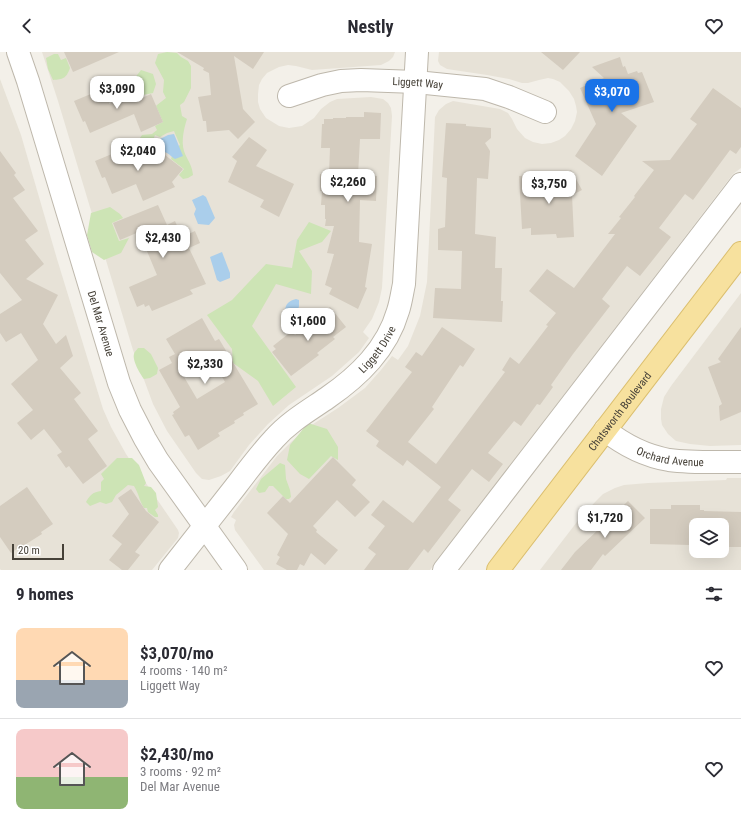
<!DOCTYPE html>
<html lang="en">
<head>
<meta charset="utf-8">
<style>
	body { margin:0; font-family:"Roboto Condensed",sans-serif; background:#f2f2f3; color:#2b2b33; height:100vh; display:flex; flex-direction:column; font-size:15px; white-space:nowrap }
	* { box-sizing:border-box; margin:0 }
	p { font-size:13px; color:#7c7c81 }
	.icon { flex:none; width:22px; height:22px; fill:none; stroke:currentColor; stroke-width:2; stroke-linecap:round; stroke-linejoin:round }
	.map { position:relative; height:518px; overflow:hidden }
	.panel { display:flex; flex-direction:column; background:#fff; flex:1 }
	.panel>* { flex:none }
	.controls { position:absolute; left:689px; top:466px; display:grid; gap:8px }
	.controls a { display:grid; place-items:center; width:40px; height:40px; border-radius:8px; background:#fff; box-shadow:0 4px 16px #0002; font-size:20px }
	.scale { position:absolute; left:12px; bottom:10px; width:52px; box-sizing:border-box; padding-left:4px; border:2px solid #464138; border-top:0; font-size:11px; line-height:14px; white-space:nowrap; color:#464138; -webkit-text-stroke:3px #fff; paint-order:stroke }
	.price { position:absolute; translate:-50% -34px; padding:0 9px; border-radius:8px; background:#fff; color:#222; font-size:13px; line-height:26px; filter:drop-shadow(0 1px 2px #0008) }
	.price::after { content:''; position:absolute; left:50%; top:24px; width:12px; height:9px; margin-left:-6px; background:inherit; clip-path:polygon(0 0,100% 0,50% 100%) }
	.price.selected { background:#1a73e8; color:#fff }
	ul { padding:0; list-style:none }
	li { display:flex; align-items:center; gap:12px; height:100px; padding:0 16px }
	li+li { border-top:1px solid #e1e1e2 }
	li span { display:grid; place-items:center; flex:none; width:112px; height:80px; border-radius:8px; color:#555 }
	li>.icon { margin-inline-start:auto }
	span .icon { width:48px; height:48px; fill:#fffc; stroke-width:1 }
	li b { font-size:17px }
	h2 { display:flex; justify-content:space-between; align-items:center; height:48px; padding:0 16px; font-size:17px }
	header { display:flex; justify-content:space-between; align-items:center; height:52px; padding:0 16px; background:#fff; font-size:18px; font-weight:700 }
	.map>svg:first-child { display:block }
	.residential { fill:#e7e2d7; fill-rule:evenodd }
	.green { fill:#cde4b5 }
	.water { fill:#aaceeb }
	.building { fill:#d4ccbf; fill-rule:evenodd }
	.lines { fill:none; stroke-linecap:round; stroke-linejoin:round }
	.minor-casing { stroke:#beb8ac; stroke-width:24 }
	.major-casing { stroke:#dbbf6f; stroke-width:24 }
	.minor { stroke:#fff; stroke-width:22 }
	.major { stroke:#f7e19e; stroke-width:22 }
	.labels { text-anchor:middle; stroke-width:3; stroke-linejoin:round; paint-order:stroke }
	.street-label { font-size:11px; fill:#464138; stroke:#fff }
</style>
</head>
<body>
<header><svg class="icon" aria-label="back" viewBox="0 0 24 24"><path d="M15 5l-7 7 7 7"/></svg>Nestly<svg class="icon" aria-label="heart" viewBox="0 0 24 24"><path d="M12 20l-8-8c-3-5 5-10 8-4 3-6 11-1 8 4z"/></svg></header>
<div class="map">
<svg width="741" height="518" viewBox="0 0 741 518">
	<rect width="100%" height="100%" fill="#f3f0e9"/>
	<!-- residential -->
	<g class="residential">
		<polygon points="42,0 395,0 393,5 389,9 381,13 312,18 296,14 288,13 279,15 267,21 262,27 259,33 258,42 258,50 260,57 266,66 279,74 289,76 302,74 314,66 321,57 330,50 337,47 371,45 383,47 388,51 391,56 392,64 382,236 379,250 372,267 363,280 369,286 359,300 332,324 289,353 268,372 249,393 230,419 221,424 209,428 202,427 196,421 167,379 153,352 133,298 58,49"/>
		<polygon points="439,0 741,0 741,116 733,122 430,518 264,518 235,478 234,473 236,468 231,465 234,460 277,404 291,390 307,376 338,356 365,336 381,318 392,304 398,308 408,294 420,264 427,230 435,65 439,58 446,52 453,49 500,57 508,61 512,67 517,77 525,86 533,90 542,92 551,91 559,88 565,84 571,77 575,69 577,60 576,54 574,47 569,39 560,30 553,27 548,26 539,28 528,31 522,31 509,27 487,23 447,17 440,13 438,9"/>
		<polygon points="0,27 21,83 57,207 103,357 111,375 126,402 178,478 179,481 178,486 152,518 1,518 0,517"/>
		<polygon points="741,241 741,393 710,394 690,392 676,389 668,382 662,373 661,367 661,357 664,345 671,334"/>
		<path d="M727,426H741V518H540L580,466L597,448L603,442L615,436L624,433L648,431L726,428ZM696,473H722V499H696Z"/>
	</g>
	<!-- green -->
	<g class="green">
		<path d="M167,0L177,1L181,5L188,9L191,14V36L184,50L180,53L182,64L187,67C184,76 181,89 184,99C187,108 192,112 193,123L188,126L183,127L179,123L184,117L171,107L175,96L180,93L174,79L167,81L160,85L155,83L152,91L146,92L140,86L142,83L152,82L157,78L155,74L163,70L156,54L157,53L166,46L163,40L164,28L155,11L158,2Z"/>
		<path d="M54,2H58L61,8L66,6L70,16C66,27 63,27 53,28L48,17L46,6Z"/>
		<polygon points="141,18 153,22 156,32 153,41 143,43 141,39 133,35 134,27"/>
		<polygon points="110,155 120,162 123,166 112,171 119,189 129,186 121,201 104,208 92,200 87,183 91,161"/>
		<polygon points="309,170 331,179 322,190 299,199 312,219 311,242 276,232 252,274 296,335 273,354 258,329 233,311 232,297 207,263 232,248 266,212 292,216 297,188"/>
		<path d="M138,296H144L151,302L158,316L157,322L150,326L144,327C140,322 132,308 134,302C134,300 137,298 138,296Z"/>
		<polygon points="308,371 327,377 338,395 338,408 331,404 309,427 300,422 287,408 290,393"/>
		<path d="M117,406H132L139,413L146,431L144,434L151,435L156,441L158,455L155,458L158,463V465H155L148,460L147,456H144C139,448 139,442 134,434L128,433L116,443L112,450L106,452L100,450L90,454L86,450C90,443 93,440 101,439V430L104,427L101,422Z"/>
		<polygon points="280,411 285,413 286,427 290,438 291,445 289,447 286,447 273,434 269,434 265,440 259,441 256,437 261,427"/>
	</g>
	<!-- water -->
	<g class="water">
		<path d="M174,82L183,104L175,107C167,101 166,98 156,100L152,91L168,83Z"/>
		<polygon points="203,143 206,145 215,166 209,173 198,172 194,162 196,157 192,148"/>
		<polygon points="222,200 230,221 230,226 220,230 217,228 210,205"/>
		<path d="M296,247L299,248C299,250 299,252 299,254C299,257 292,267 290,269C289,269 285,270 284,270L283,268C287,257 282,251 296,247Z"/>
	</g>
	<!-- building -->
	<g class="building">
		<polygon points="64,0 119,0 73,20"/>
		<polygon points="177,0 264,0 253,17 234,4 243,57 255,70 238,87 229,78 207,80 206,69 203,69 198,45 211,43 209,21 203,18 204,16"/>
		<polygon points="541,0 580,0 563,18"/>
		<polygon points="620,5 623,15 625,14 628,22 637,19 638,21 642,20 654,50 621,61 637,74 602,124 575,104 596,72 580,36 604,26 592,15"/>
		<polygon points="117,31 109,52 139,38 142,46 151,42 163,70 141,80 134,62 90,81 85,69 83,70 74,49"/>
		<polygon points="713,36 741,56 741,95 736,102 730,98 693,148 685,142 659,176 671,185 640,224 627,214 602,247 610,254 573,302 551,333 553,335 540,353 537,352 521,374 514,369 488,401 503,412 489,430 472,417 448,448 461,458 428,501 424,497 408,518 364,518 376,502 368,496 385,474 371,463 383,448 413,471 441,435 407,408 403,414 376,394 379,389 366,379 412,320 405,315 416,300 422,304 442,275 475,297 463,315 460,313 432,355 434,357 408,390 436,412 505,320 502,318 510,305 519,312 548,274 546,273 556,261 529,239 547,217 574,236 615,182 608,182 621,166 619,165 635,145 634,144 654,118 642,109 670,108 697,72 690,67"/>
		<polygon points="364,60 381,61 380,87 360,87 358,123 377,124 376,149 360,148 359,190 372,192 365,235 367,236 358,257 329,242 332,236 325,233 334,202 327,201 334,174 325,174 326,167 325,167 325,153 321,153 322,139 320,139 320,122 329,122 330,96 321,96 322,72 324,72 324,67 333,67 333,66 346,66 346,65 364,65"/>
		<polygon points="446,71 466,72 466,74 491,76 491,86 485,91 490,99 488,127 477,126 475,182 496,185 495,216 502,216 501,249 503,249 502,270 433,266 435,236 461,237 462,199 438,198 438,177 445,175 447,126 442,125"/>
		<polygon points="249,85 267,98 256,114 294,132 279,165 260,155 264,148 228,130 237,109 232,105"/>
		<polygon points="141,90 149,109 165,103 183,117 172,130 175,135 143,149 136,132 112,142 105,125 102,126 95,109"/>
		<polygon points="0,99 16,121 14,123 25,138 13,146 38,179 25,188 44,212 26,227 58,243 43,272 56,292 66,283 73,304 60,316 81,341 74,347 98,379 88,387 107,414 83,432 69,414 66,416 57,403 62,400 44,377 31,388 17,371 33,358 11,332 38,308 21,281 6,290 0,281 0,262 22,248 0,221"/>
		<polygon points="571,118 582,138 572,143 574,185 557,186 556,182 531,183 531,176 522,177 519,124 534,123 534,128 555,127"/>
		<polygon points="158,153 167,173 175,169 182,185 195,179 200,191 189,196 206,232 190,238 193,242 152,259 149,253 145,255 144,252 137,255 129,235 157,223 139,180 120,188 113,171"/>
		<polygon points="330,255 346,275 333,285 335,287 317,301 319,303 291,324 272,300 276,297 273,294 292,279 295,283"/>
		<path d="M202,266L215,289L219,287L258,352L243,361L244,363L234,369L235,371L218,381L220,384L198,398L189,383L185,385L172,363L174,362L173,360L180,355L159,318L172,311L169,305L175,302L166,287ZM209,302L225,330L197,347L180,318Z"/>
		<polygon points="741,275 741,360 720,369 719,354 722,352 708,315 721,310 718,307"/>
		<polygon points="333,405 356,428 352,433 370,450 355,465 337,448 313,474 317,478 316,480 338,498 325,513 311,501 304,514 300,512 297,518 287,518 276,512 280,505 277,503 288,482 267,461 283,444 290,451"/>
		<polygon points="27,435 53,472 41,480 42,482 23,494 22,493 11,501 0,485 0,454"/>
		<polygon points="131,437 146,459 159,470 135,500 140,503 128,518 122,518 109,508 122,492 112,484 129,462 118,446"/>
		<polygon points="628,449 645,466 605,504 603,502 591,518 561,518 575,500"/>
		<polygon points="671,453 700,453 700,458 704,458 704,459 741,460 741,495 723,495 723,497 722,497 722,473 696,473 696,497 691,497 690,493 650,492 650,457 671,457"/>
	</g>
	<g class="lines">
		<defs>
			<g id="minor">
				<path id="s1" d="M18,0L28,29L119,331L130,358L145,387L158,409L236,518"/>
				<path id="s2" d="M289,44L322,33L341,29L361,28L416,30L485,37L509,45L545,60"/>
				<path id="s3" d="M605,378C624,393 646,404 669,408C692,411 718,410 741,410"/>
				<path id="s4" d="M170,518C192,490 214,462 236,434C248,418 260,402 274,387C289,370 308,359 327,346C359,324 387,297 398,259C401,250 402,241 404,232L417,0"/>
				<polyline points="444,518 741,132"/>
			</g>
			<g id="major">
				<path id="s5" d="M498,518L741,201"/>
			</g>
		</defs>
		<!-- minor casing -->
		<use href="#minor" class="minor-casing"/>
		<!-- major casing -->
		<use href="#major" class="major-casing"/>
		<!-- minor -->
		<use href="#minor" class="minor"/>
		<!-- major -->
		<use href="#major" class="major"/>
	</g>
	<g class="labels">
		<!-- street labels -->
		<g class="street-label">
			<text dy="4" stroke="none"><textPath href="#s2" startOffset="131">Liggett Way</textPath></text>
			<text dy="4" stroke="none"><textPath href="#s1" startOffset="284">Del Mar Avenue</textPath></text>
			<text dy="4" stroke="none"><textPath href="#s4" startOffset="305">Liggett Drive</textPath></text>
			<text dy="4" stroke="none"><textPath href="#s5" startOffset="200">Chatsworth Boulevard</textPath></text>
			<text dy="4" stroke="none"><textPath href="#s3" startOffset="72">Orchard Avenue</textPath></text>
		</g>
	</g>
</svg>
<div class="controls">
<a><svg class="icon" aria-label="layers" viewBox="0 0 24 24"><path d="M12 4l9 5-9 5-9-5zM3 14l9 5 9-5"/></svg></a>
</div>
<div class="scale">20 m</div>
<b class="price" style="left:117px;top:58px">$3,090</b>
<b class="price selected" style="left:612px;top:61px">$3,070</b>
<b class="price" style="left:138px;top:120px">$2,040</b>
<b class="price" style="left:348px;top:151px">$2,260</b>
<b class="price" style="left:549px;top:153px">$3,750</b>
<b class="price" style="left:163px;top:207px">$2,430</b>
<b class="price" style="left:308px;top:290px">$1,600</b>
<b class="price" style="left:205px;top:333px">$2,330</b>
<b class="price" style="left:605px;top:487px">$1,720</b>
</div>
<section class="panel">
<h2>9 homes<svg class="icon" aria-label="filters" viewBox="0 0 24 24"><path d="M4 7h16M4 17h16"/><circle cx="9" cy="7" r="2"/><circle cx="15" cy="17" r="2"/></svg></h2>
<ul>
<li><span style="background:linear-gradient(#ffd9b3 65%,#9aa5b1 0)"><svg class="icon" aria-label="home" viewBox="0 0 24 24"><path d="M3 11l9-7 9 7M6 9v11h12V9"/></svg></span><div><b>$3,070/mo</b><p>4 rooms · 140 m²</p><p>Liggett Way</p></div><svg class="icon" aria-label="heart" viewBox="0 0 24 24"><path d="M12 20l-8-8c-3-5 5-10 8-4 3-6 11-1 8 4z"/></svg></li>
<li><span style="background:linear-gradient(#f6c9c9 60%,#8fb573 0)"><svg class="icon" aria-label="home" viewBox="0 0 24 24"><path d="M3 11l9-7 9 7M6 9v11h12V9"/></svg></span><div><b>$2,430/mo</b><p>3 rooms · 92 m²</p><p>Del Mar Avenue</p></div><svg class="icon" aria-label="heart" viewBox="0 0 24 24"><path d="M12 20l-8-8c-3-5 5-10 8-4 3-6 11-1 8 4z"/></svg></li>
</ul>
</section>
</body>
</html>
